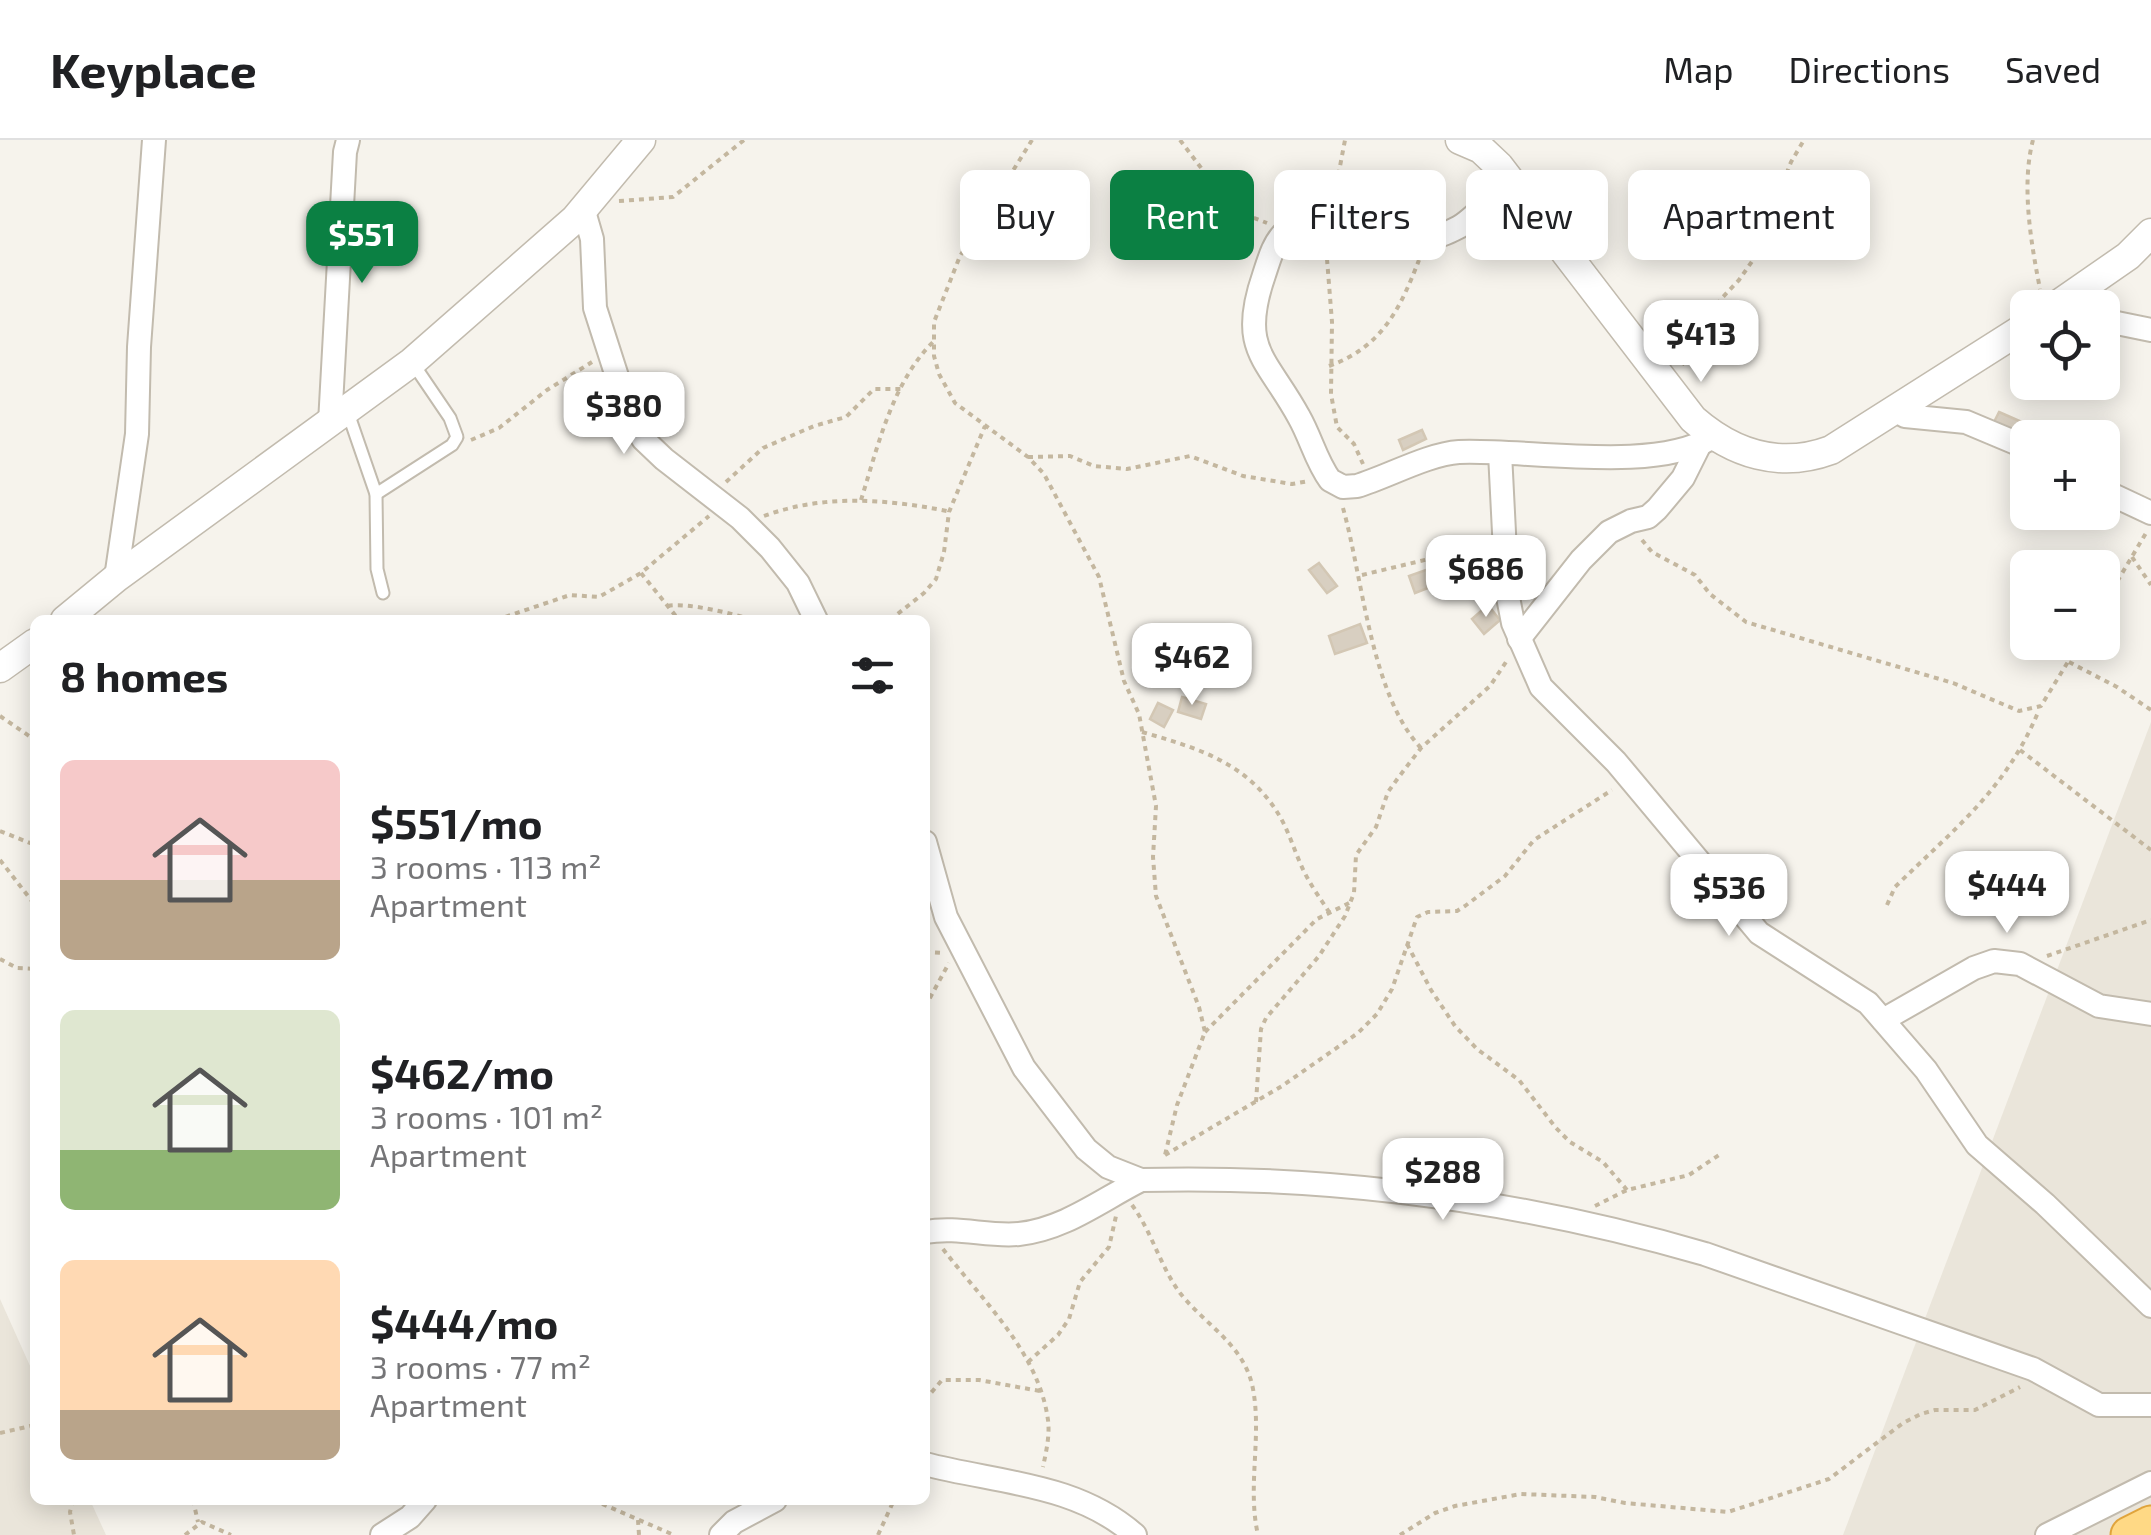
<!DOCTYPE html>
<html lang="en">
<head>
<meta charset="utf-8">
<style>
	body { margin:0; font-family:"Exo 2",sans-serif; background:#f2f2f2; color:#202124; height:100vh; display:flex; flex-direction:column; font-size:38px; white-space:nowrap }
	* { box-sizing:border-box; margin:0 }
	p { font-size:32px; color:#757577 }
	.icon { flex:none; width:55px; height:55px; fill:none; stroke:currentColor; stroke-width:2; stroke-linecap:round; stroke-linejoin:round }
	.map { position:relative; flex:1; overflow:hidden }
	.details { position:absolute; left:30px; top:475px; width:900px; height:890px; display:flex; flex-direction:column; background:#fff; border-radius:15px; box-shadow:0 5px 25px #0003 }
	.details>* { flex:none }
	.guide { position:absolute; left:960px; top:30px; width:950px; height:90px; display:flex; gap:20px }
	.buttons { position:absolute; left:2010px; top:150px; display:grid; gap:20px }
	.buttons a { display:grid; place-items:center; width:110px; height:110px; border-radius:15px; background:#fff; box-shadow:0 5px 25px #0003; font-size:50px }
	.price { position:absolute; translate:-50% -85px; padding:0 22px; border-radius:20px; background:#fff; color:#222; font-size:32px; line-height:65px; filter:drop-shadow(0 2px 5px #0008) }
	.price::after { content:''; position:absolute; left:50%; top:60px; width:30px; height:22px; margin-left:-15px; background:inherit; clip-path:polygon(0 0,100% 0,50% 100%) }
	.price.active { background:#0b8043; color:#fff }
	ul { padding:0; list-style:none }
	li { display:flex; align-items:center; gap:30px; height:250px; padding:0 30px }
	li span { display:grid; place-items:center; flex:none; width:280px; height:200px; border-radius:15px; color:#555 }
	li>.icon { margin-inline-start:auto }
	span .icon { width:120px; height:120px; fill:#fffc; stroke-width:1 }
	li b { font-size:42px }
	h2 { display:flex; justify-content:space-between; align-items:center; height:120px; padding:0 30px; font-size:42px }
	.tag { padding:0 35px; border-radius:15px; background:#fff; box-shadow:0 5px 25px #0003; font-size:35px; line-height:90px }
	.tag.active { background:#0b8043; color:#fff }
	header { display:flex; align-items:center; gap:60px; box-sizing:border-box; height:140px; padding:0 50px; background:#fff; border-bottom:2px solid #e0e0e0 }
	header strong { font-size:48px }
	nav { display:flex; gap:55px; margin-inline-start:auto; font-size:35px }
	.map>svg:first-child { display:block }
	.residential { fill:#eae5da }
	.building { fill:#d8cfc1; stroke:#d3c7b4; stroke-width:2.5 }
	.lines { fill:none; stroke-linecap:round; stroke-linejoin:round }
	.service-casing { stroke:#c2bbae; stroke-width:15 }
	.minor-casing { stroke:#c2bbae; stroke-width:26 }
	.tertiary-casing { stroke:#c2bbae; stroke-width:31 }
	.trunk-casing { stroke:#e0a43c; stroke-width:39 }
	.path { stroke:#c4b79f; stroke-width:4; stroke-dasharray:5 5; stroke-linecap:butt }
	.service { stroke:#fff; stroke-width:11 }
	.minor { stroke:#fff; stroke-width:22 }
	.tertiary { stroke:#fff; stroke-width:28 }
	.trunk { stroke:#ffd985; stroke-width:35 }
</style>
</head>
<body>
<header>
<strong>Keyplace</strong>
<nav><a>Map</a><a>Directions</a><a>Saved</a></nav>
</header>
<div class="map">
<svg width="2151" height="1395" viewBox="0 0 2151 1395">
	<rect width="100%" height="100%" fill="#f6f3ec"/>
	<!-- residential -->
	<g class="residential">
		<polygon points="2151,582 2151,1395 1843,1395"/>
		<polygon points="0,1159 35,1237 35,1360 90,1360 106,1395 0,1395"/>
	</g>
	<!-- building -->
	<g class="building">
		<polygon points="1999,272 2024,283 2019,295 1993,284"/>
		<polygon points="1422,290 1426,299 1403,310 1399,300"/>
		<polygon points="1319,423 1337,446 1327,453 1309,430"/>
		<polygon points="1437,426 1443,442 1415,453 1409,436"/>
		<polygon points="1488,465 1500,480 1484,494 1472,479"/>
		<polygon points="1360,484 1367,503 1335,514 1329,496"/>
		<polygon points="1182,557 1206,564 1201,579 1178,572"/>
		<polygon points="1158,563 1173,570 1164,587 1150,579"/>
	</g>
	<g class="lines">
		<defs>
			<g id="service">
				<polyline points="347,270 376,354 377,429 383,453"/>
				<polyline points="376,354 452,305 457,297 450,278 412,222"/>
			</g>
			<g id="minor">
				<path d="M1518,50C1507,56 1493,60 1483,68C1475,74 1468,82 1459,87C1410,114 1341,108 1290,93H1284C1273,104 1269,120 1264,135C1238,210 1267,218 1299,277C1311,298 1316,321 1330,340L1343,347L1357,346C1387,337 1428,314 1459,312C1527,309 1653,333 1711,298L1726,303"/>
				<polyline points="583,68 592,99 595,168 630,277 643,299 664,319 740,378 770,408 798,443 816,480"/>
				<polyline points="2102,180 2151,190"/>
				<polyline points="1895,269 1905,276 1966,282 2028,308"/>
				<polyline points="330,283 345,12 348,0"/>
				<polyline points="1500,313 1507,452 1513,483 1541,547 1616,622 1759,793 1868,863 1926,930 1977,1005 2045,1064 2151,1166"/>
				<polyline points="2102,350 2151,373"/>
				<polyline points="116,438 137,294 139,207 154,0"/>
				<polyline points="1519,499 1581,420 1609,392 1631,381 1648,377 1657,369 1683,338 1699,306"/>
				<path d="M925,702L946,777L1024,928L1086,1009L1108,1027L1141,1040C1331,1035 1522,1061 1705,1114L2033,1229L2099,1265H2151"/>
				<polyline points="1883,880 1974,828 1994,821 2020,824 2099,866 2151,874"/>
				<path d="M925,1092C959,1086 987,1097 1019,1094C1065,1089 1101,1060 1141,1040"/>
				<path d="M925,1324C997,1343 1076,1343 1135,1395"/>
				<polyline points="382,1395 410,1377 425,1360"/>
				<polyline points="721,1395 734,1382 775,1360"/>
				<polyline points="2047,1395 2151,1343"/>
			</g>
			<g id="tertiary">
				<path d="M1460,0L1481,9L1499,26L1693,279C1733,314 1780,329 1831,310L2028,185"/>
				<polyline points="2053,168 2128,116 2151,93"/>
				<polyline points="65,480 116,438 412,222 575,79 641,0"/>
				<polyline points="0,528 35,503"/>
			</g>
			<polyline id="trunk" points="2129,1395 2151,1384"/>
		</defs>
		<!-- service casing -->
		<use href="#service" class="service-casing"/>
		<!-- minor casing -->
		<use href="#minor" class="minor-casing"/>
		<!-- tertiary casing -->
		<use href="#tertiary" class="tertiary-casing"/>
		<!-- trunk casing -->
		<use href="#trunk" class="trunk-casing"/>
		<!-- path -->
		<g class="path">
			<polyline points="1032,0 960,116 934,182 934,216 939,234 955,263 1028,317 1044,334 1099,437 1124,541 1139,574 1156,666 1153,717 1156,756 1199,867 1205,892 1177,965 1165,1015"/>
			<polyline points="1180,0 1233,70 1267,83"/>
			<path d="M2033,0C2021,45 2031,103 2040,149"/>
			<polyline points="619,61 673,57 744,0"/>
			<polyline points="1329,84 1345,0"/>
			<polyline points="1327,119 1332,182 1331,254 1337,287 1354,304 1363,324"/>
			<polyline points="1682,225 1721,159 1739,140 1753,120 1791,22 1804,0"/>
			<path d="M1329,226C1382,207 1400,169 1419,120"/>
			<polyline points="471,300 499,288 547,250 592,222"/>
			<polyline points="1028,317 1070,316 1094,326 1127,329 1190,316 1243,336 1292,344 1309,341"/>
			<polyline points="726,342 763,308 814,286 846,277 874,249 901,249"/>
			<path d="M861,360C878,306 892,243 933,202"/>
			<path d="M1343,368C1363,439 1371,555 1421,608"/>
			<path d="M764,376C823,354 886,359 947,371"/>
			<polyline points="1642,400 1652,412 1695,435 1710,454 1746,482 1953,543 2019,571 2041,566 2080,502"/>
			<polyline points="2132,417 2151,445"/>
			<polyline points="641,433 679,480"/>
			<polyline points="1362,435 1433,418 1485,416"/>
			<path d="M668,466C686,462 734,474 754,480"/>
			<polyline points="2102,467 2146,393"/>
			<polyline points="496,480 570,455 599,457 641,433 709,376"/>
			<polyline points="890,480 924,453 936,439 944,412 949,372 985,286"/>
			<polyline points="2069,522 2117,547 2151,570"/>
			<polyline points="0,576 35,600"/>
			<path d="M1142,592C1197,608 1247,622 1279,675C1291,695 1296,718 1308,739C1314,750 1322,761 1329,772"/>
			<polyline points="2020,610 2151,710"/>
			<polyline points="0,691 35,705"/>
			<polyline points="0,720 35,765"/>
			<path d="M1887,765L1895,747C1955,688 2006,650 2039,570"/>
			<polyline points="1407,804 1431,850 1455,886 1477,909 1519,940 1556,988 1570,1002 1603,1022 1627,1050"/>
			<polyline points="925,812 943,813"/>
			<polyline points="2047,816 2151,780"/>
			<polyline points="0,819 17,828 35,829"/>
			<polyline points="925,867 949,823"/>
			<polyline points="1205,892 1317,779 1349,763"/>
			<polyline points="1256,962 1261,889 1266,878 1319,816 1345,776 1354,753 1356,715 1376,687 1388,652 1398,638 1421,608 1490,546 1508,519"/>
			<polyline points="1165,1015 1282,946 1358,893 1377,874 1392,849 1417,777 1428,772 1457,771 1465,766 1505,736 1534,700 1612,650"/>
			<path d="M1132,1065C1152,1092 1160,1126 1180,1153C1206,1186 1245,1205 1253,1249C1262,1297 1247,1347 1258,1395"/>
			<polyline points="1595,1066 1627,1050 1689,1035 1719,1015"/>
			<path d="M943,1109C983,1161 1039,1213 1048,1280C1050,1296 1046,1312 1043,1327"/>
			<polyline points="1028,1222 1058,1195 1069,1179 1080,1142 1109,1107 1116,1076"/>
			<polyline points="925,1260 942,1240 979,1240 1040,1251"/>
			<polyline points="0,1293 35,1285"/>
			<polyline points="73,1360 70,1372 74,1395"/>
			<polyline points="193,1360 198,1382"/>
			<polyline points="593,1360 674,1395"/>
			<polyline points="638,1380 639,1395"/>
			<polyline points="185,1395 202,1382 231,1395"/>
			<polyline points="878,1395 894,1360"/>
			<polyline points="1400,1395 1435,1373 1455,1366 1521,1354 1595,1357 1625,1363 1728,1372 1829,1339 1903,1283 1921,1274 1935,1270 1975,1270 2020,1247"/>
		</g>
		<!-- service -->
		<use href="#service" class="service"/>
		<!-- minor -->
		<use href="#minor" class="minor"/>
		<!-- tertiary -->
		<use href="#tertiary" class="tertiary"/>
		<!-- trunk -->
		<use href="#trunk" class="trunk"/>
	</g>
</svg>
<div class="buttons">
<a><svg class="icon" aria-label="locate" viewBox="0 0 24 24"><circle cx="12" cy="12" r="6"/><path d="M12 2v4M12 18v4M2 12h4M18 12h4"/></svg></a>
<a>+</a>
<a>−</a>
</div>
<b class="price active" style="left:362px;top:146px">$551</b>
<b class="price" style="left:1701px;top:245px">$413</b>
<b class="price" style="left:624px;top:317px">$380</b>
<b class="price" style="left:1486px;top:480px">$686</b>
<b class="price" style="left:1192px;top:568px">$462</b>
<b class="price" style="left:2007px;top:796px">$444</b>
<b class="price" style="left:1729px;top:799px">$536</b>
<b class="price" style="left:1443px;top:1083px">$288</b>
<div class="guide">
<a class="tag">Buy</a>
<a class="tag active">Rent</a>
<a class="tag">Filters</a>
<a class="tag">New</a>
<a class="tag">Apartment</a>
</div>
<section class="details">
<h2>8 homes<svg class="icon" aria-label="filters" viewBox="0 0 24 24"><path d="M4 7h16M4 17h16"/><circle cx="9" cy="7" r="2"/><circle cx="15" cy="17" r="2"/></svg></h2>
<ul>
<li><span style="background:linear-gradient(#f6c9c9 60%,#b9a48a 0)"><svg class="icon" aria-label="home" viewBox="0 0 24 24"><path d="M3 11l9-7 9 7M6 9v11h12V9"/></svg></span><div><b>$551/mo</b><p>3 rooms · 113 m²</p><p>Apartment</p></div></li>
<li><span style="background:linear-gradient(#dfe7d0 70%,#8fb573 0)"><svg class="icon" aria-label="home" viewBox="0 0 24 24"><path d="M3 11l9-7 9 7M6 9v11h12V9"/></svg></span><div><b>$462/mo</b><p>3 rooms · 101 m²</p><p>Apartment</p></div></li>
<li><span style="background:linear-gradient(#ffd9b3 75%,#b9a48a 0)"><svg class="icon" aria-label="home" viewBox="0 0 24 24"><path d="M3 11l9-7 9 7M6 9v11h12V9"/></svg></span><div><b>$444/mo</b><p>3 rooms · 77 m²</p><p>Apartment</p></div></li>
</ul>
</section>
</div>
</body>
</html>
